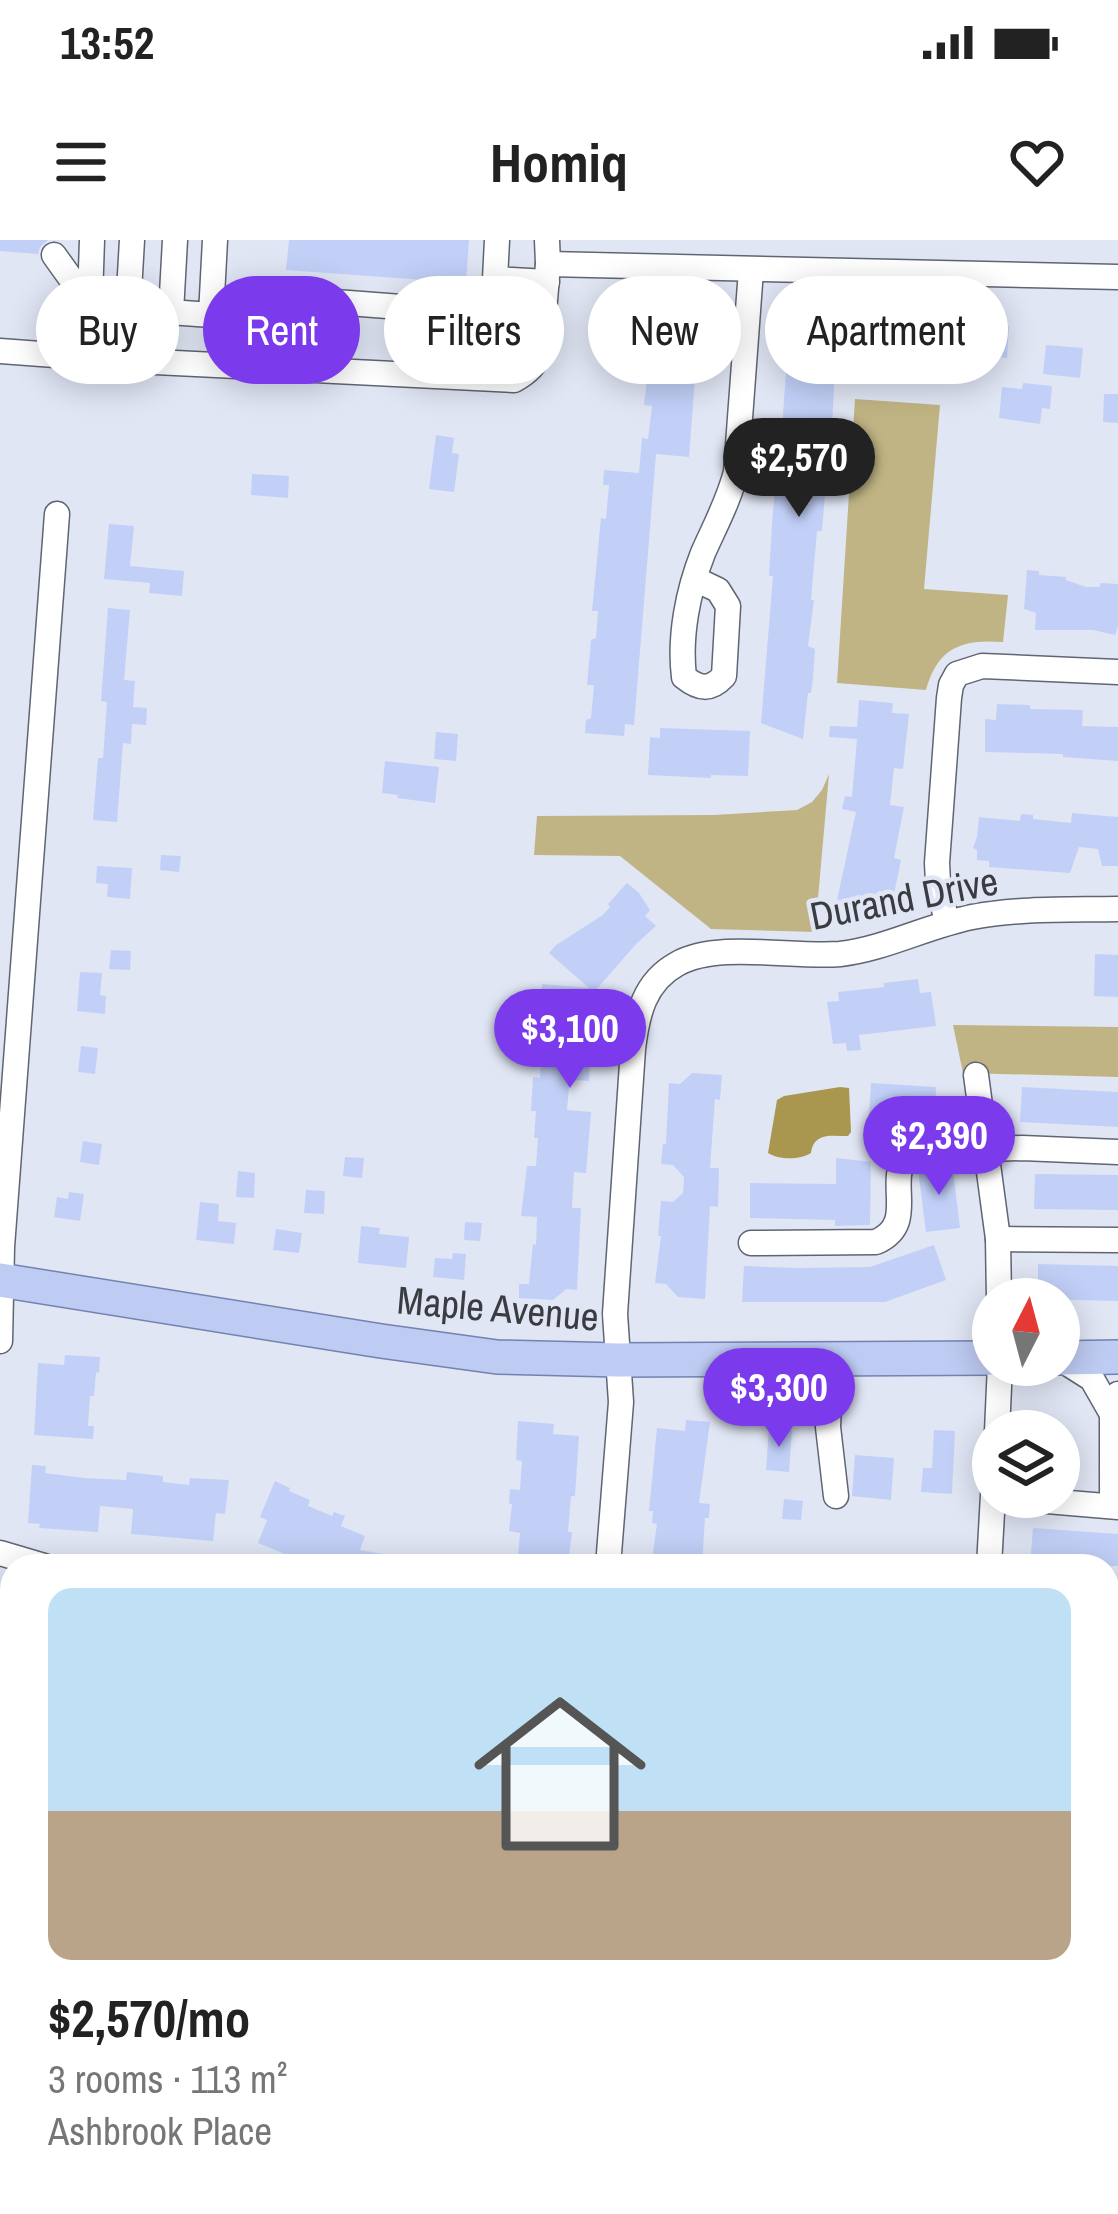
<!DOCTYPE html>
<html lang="en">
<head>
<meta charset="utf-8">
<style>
	body { margin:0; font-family:"Archivo Narrow",sans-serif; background:#f2f2f2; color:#222; height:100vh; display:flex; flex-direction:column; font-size:45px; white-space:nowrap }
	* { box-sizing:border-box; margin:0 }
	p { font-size:39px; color:#767676 }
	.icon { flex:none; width:66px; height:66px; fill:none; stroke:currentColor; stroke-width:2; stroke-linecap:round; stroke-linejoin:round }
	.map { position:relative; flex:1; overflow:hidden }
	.sheet { position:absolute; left:0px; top:1314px; width:1119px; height:660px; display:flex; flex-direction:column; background:#fff; border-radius:36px 36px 0 0; box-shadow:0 6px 30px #0003 }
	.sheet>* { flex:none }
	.hud { position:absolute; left:36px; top:36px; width:1047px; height:108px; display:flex; gap:24px }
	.needle { width:78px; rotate:6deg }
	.buttons { position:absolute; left:972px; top:1038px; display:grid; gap:24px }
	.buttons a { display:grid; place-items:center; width:108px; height:108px; border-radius:50%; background:#fff; box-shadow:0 6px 30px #0003; font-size:60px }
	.price { position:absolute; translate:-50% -102px; padding:0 27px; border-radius:42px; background:#7c3aed; color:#fff; font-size:39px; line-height:78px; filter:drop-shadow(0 3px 6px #0008) }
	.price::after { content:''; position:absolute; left:50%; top:72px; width:36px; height:27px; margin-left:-18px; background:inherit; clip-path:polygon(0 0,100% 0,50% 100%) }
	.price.current { background:#222; color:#fff }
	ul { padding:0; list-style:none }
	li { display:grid; align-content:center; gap:24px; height:636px; padding:0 48px }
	li span { display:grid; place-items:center; height:372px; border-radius:24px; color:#555 }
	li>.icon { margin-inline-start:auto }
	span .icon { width:216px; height:216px; fill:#fffc; stroke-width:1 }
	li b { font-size:51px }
	.tag { padding:0 42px; border-radius:54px; background:#fff; box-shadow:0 6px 30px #0003; font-size:42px; line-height:108px }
	.tag.current { background:#7c3aed; color:#fff }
	.status { display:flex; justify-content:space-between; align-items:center; height:84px; padding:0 60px; background:#fff; direction:ltr }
	.status svg { height:33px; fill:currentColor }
	header { display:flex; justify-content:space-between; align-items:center; height:156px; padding:0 48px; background:#fff; font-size:54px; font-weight:700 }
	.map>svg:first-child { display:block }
	.green { fill:#c0b484 }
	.water { fill:#a9974f }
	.building { fill:#c2d0f8 }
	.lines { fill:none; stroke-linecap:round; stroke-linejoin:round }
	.minor-casing { stroke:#606572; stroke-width:27 }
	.major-casing { stroke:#7382af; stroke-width:36 }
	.minor { stroke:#fff; stroke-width:24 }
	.major { stroke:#becbf2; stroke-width:33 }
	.labels { text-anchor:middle; stroke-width:9; stroke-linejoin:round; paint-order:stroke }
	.street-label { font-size:39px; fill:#3a3c42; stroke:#e1e6f5 }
</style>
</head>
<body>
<div class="status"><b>13:52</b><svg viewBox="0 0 49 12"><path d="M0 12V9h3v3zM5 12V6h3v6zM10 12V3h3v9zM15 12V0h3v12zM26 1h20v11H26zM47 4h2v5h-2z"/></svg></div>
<header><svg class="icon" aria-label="menu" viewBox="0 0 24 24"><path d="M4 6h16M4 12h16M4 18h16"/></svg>Homiq<svg class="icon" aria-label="heart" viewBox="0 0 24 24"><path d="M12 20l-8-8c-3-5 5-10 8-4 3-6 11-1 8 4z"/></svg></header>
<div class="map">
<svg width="1118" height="1974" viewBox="0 0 1118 1974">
	<rect width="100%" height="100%" fill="#e1e6f5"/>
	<!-- green -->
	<g class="green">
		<path d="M855,159L940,165L924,349L1008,355L1003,402C962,399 938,407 926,450L837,443Z"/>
		<polygon points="829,534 815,692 711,689 620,616 534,615 537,576 714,575 797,570 812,562 822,550"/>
		<polygon points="953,785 1118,787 1118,837 963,833"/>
	</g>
	<!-- water -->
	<path class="water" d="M840,847L849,848L851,892L848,896C831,896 814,892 811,913C800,920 779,920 768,913L777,860L784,856Z"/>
	<!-- building -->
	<g class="building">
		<polygon points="0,0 48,0 40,7 38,14 0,11"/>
		<polygon points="289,0 469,0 466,43 286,30"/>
		<polygon points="651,71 691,76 690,85 699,86 689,217 656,214 634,485 625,484 624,496 585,493 586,480 591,478 594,445 587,445 591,400 596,398 598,371 592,371 594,350 601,278 606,279 609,245 603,245 604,230 639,233 642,198 648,199 652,166 644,165 653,85 650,85"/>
		<polygon points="799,76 838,78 830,220 828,219 822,291 817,291 811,360 814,360 808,406 815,409 813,439 811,453 808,453 803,499 761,483 773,336 769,336 772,284 776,235 779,235 789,86 799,86"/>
		<polygon points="904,83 926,86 923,112 901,109 901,105 881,103 882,85 903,87"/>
		<polygon points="981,83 1009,86 1007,118 994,117 993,127 977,126"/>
		<polygon points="1046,105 1083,108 1080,138 1043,134"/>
		<polygon points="1023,143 1052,146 1050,169 1042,168 1040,184 999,178 1002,147 1022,149"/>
		<polygon points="1104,154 1118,154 1118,183 1103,182"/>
		<polygon points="436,195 454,198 452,213 459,214 454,252 429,249"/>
		<polygon points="252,234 289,236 288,258 251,255"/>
		<polygon points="109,284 134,286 130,326 184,331 182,356 149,353 150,343 104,339"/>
		<polygon points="1027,330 1039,331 1039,335 1066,337 1066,340 1086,347 1099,347 1101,343 1118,344 1118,386 1115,395 1093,390 1035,390 1036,373 1024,369"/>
		<polygon points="108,368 130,370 124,440 135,441 133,467 147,468 146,485 132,484 131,504 123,503 117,582 93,580 98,518 103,518 107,462 101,461"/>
		<polygon points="859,460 893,463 892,473 909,474 903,529 894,528 890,565 904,567 894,618 901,620 894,654 878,651 875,667 837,660 856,572 842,569 845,556 852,557 857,499 829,497 830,486 857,487"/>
		<polygon points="997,464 1030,465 1030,469 1083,470 1082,486 1118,487 1118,521 1063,517 1063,514 985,512 985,479 996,480"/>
		<polygon points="660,488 750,491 748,536 711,535 711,538 648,535 650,497 660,498"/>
		<polygon points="436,492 458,494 456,521 434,519"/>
		<polygon points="385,521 439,527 435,563 397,558 398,555 382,553"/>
		<polygon points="1072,573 1118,577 1118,626 1102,626 1098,609 1079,607 1070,633 989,627 989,621 977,620 977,610 973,608 977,597 979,577 1020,581 1021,574 1033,575 1033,579 1071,583"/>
		<polygon points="161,615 181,616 179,632 160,630"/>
		<polygon points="97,626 132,628 130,659 107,657 108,644 96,643"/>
		<polygon points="627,643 639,653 650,670 645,676 656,686 637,703 594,752 593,751 589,841 577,840 569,847 567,870 591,872 586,933 574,932 572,968 581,968 577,1050 566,1049 553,1060 519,1058 519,1044 529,1044 533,1004 536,1005 537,977 521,976 527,926 536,926 538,898 534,898 536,871 531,871 533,837 540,838 545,768 540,768 542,744 589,748 549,713 556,705 603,675 610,667 608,664"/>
		<polygon points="111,710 131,711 130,730 109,729"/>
		<polygon points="1095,714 1118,715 1118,757 1094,756"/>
		<polygon points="80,732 102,733 100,755 106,756 105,774 77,771"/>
		<polygon points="918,739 920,753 931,752 936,786 859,795 861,810 847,811 846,803 833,804 827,762 839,761 838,752 884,747 884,743"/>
		<polygon points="81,806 98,808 95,834 78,832"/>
		<polygon points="692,833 722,835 720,860 715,859 710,928 719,928 718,967 710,966 705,1059 678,1057 666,1044 655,1043 661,996 658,996 661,961 673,962 683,953 684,937 673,925 661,924 663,904 666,904 669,843 680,844"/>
		<polygon points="871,843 936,847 935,882 869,879"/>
		<polygon points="1022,847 1118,852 1118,887 1020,882"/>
		<polygon points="83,901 102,904 99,925 80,922"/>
		<polygon points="345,917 364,918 362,938 343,936"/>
		<polygon points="836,918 871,922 870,985 835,986 835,980 750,978 750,943 836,944"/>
		<polygon points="952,923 960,988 926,992 918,929"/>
		<polygon points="238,931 255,933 254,958 236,957"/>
		<polygon points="1035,934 1118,935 1118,970 1034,969"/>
		<polygon points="306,950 325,951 324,974 304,973"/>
		<polygon points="69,952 84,954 80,981 54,977 57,957 68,959"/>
		<polygon points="200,962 219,964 218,981 236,983 234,1004 196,1000"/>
		<polygon points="465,982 482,983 480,1001 464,1000"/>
		<polygon points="361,986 380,988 379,994 409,997 406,1028 358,1023"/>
		<polygon points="276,989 302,993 299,1013 273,1010"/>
		<polygon points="934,1005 946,1040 885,1062 742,1062 744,1026 799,1028 870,1027"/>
		<polygon points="453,1013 466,1014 464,1040 433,1037 435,1018 452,1019"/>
		<polygon points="1038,1024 1118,1026 1118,1061 1038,1059"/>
		<polygon points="65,1115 100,1117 99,1133 96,1132 94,1156 90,1156 88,1186 94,1186 93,1199 34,1195 38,1123 64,1125"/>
		<polygon points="686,1180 710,1182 699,1263 710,1264 709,1278 705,1278 702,1326 651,1326 657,1284 652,1283 653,1271 649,1271 657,1188 685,1191"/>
		<polygon points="518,1181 554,1184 553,1194 579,1196 575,1256 571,1256 568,1292 572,1292 568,1326 517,1326 520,1293 509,1291 512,1264 509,1264 510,1249 520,1250 522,1221 516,1220"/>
		<polygon points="769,1188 792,1190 789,1232 766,1230"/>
		<polygon points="934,1190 955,1191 952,1254 921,1252 923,1228 932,1228"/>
		<polygon points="855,1215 894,1218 891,1260 852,1256"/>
		<polygon points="32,1225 46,1226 45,1233 85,1238 126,1240 127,1232 163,1236 163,1242 189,1245 190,1238 229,1240 225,1274 216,1273 213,1301 131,1294 133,1269 100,1266 98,1292 39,1288 40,1284 28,1283"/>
		<polygon points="275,1241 290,1248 289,1251 310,1260 308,1266 332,1276 334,1272 345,1276 341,1286 365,1296 360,1310 410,1319 409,1326 299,1326 302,1321 258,1303 267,1280 260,1277"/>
		<polygon points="784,1259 803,1261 801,1280 782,1279"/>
		<polygon points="1033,1288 1118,1294 1118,1326 1030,1326"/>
	</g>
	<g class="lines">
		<defs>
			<g id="minor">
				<polyline points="497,0 495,39 547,42"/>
				<polyline points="54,15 84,57 128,69 211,75 215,0"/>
				<polyline points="548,24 1118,37"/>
				<polyline points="270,57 544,78"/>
				<polyline points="90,58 92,0"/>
				<polyline points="128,69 132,0"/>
				<polyline points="171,72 175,0"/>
				<path d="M0,111L135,121L514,140C528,132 536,125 541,109L548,24L547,0"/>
				<path d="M695,339L718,350L728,366L724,436C710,451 699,449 684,437C679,396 688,351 703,313C715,286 729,260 736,232L751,30"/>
				<polyline points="947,683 938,642 937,623 949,458 951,445 957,434 982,426 1118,432"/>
				<polyline points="976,835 998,999 999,1059"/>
				<polyline points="988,909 1022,908 1118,912"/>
				<polyline points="998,999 1118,1000"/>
				<path d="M751,1003L876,1002C917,984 887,946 905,916L926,909L987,904"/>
				<polyline points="0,1101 2,1007 57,274"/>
				<polyline points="831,1118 828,1187 836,1256"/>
				<polyline points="1059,1118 1092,1139 1112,1174"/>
				<polyline points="997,1191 1000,1125"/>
				<polyline points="997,1257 1118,1267"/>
				<polyline points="1112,1265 1112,1174 1118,1154"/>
				<polyline points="0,1313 44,1326"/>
				<path d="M608,1326L621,1162L615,1074L633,809C637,775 644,742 677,724C718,701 792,718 840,714C885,709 927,686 972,677C1020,668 1070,670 1118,669"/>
				<polyline points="989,1326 993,1255"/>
				<polyline points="1107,1369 1118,1370"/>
				<polyline points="0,1689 12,1690"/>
				<polyline points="1107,1767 1118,1768"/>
				<polyline points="436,1974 437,1962"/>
				<polyline points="943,1974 943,1962"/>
			</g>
			<g id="major">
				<polyline points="0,1040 381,1101 497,1117 618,1120 993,1118"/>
				<polyline points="1059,1118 1118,1117"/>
			</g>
		</defs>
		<!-- minor casing -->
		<use href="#minor" class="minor-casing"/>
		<!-- major casing -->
		<use href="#major" class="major-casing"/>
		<!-- minor -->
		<use href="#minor" class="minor"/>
		<!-- major -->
		<use href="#major" class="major"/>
	</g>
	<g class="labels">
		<!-- street labels -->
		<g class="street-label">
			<text transform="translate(904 658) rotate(-11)" y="14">Durand Drive</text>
			<text transform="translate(498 1068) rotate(5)" y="14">Maple Avenue</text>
		</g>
	</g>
</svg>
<div class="buttons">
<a><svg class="needle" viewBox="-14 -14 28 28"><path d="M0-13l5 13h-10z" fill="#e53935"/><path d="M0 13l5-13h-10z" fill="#767676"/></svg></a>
<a><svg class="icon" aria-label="layers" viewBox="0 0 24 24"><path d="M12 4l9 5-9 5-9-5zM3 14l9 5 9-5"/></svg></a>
</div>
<b class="price current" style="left:799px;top:280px">$2,570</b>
<b class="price" style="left:570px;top:851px">$3,100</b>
<b class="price" style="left:939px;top:958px">$2,390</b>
<b class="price" style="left:779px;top:1210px">$3,300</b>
<div class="hud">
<a class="tag">Buy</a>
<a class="tag current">Rent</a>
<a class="tag">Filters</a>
<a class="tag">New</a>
<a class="tag">Apartment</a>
</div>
<section class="sheet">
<ul>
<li><span style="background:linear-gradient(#bfe0f5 60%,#b9a48a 0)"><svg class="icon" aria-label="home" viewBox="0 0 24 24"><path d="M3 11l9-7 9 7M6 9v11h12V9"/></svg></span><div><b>$2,570/mo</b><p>3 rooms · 113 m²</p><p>Ashbrook Place</p></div></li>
</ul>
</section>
</div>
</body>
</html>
